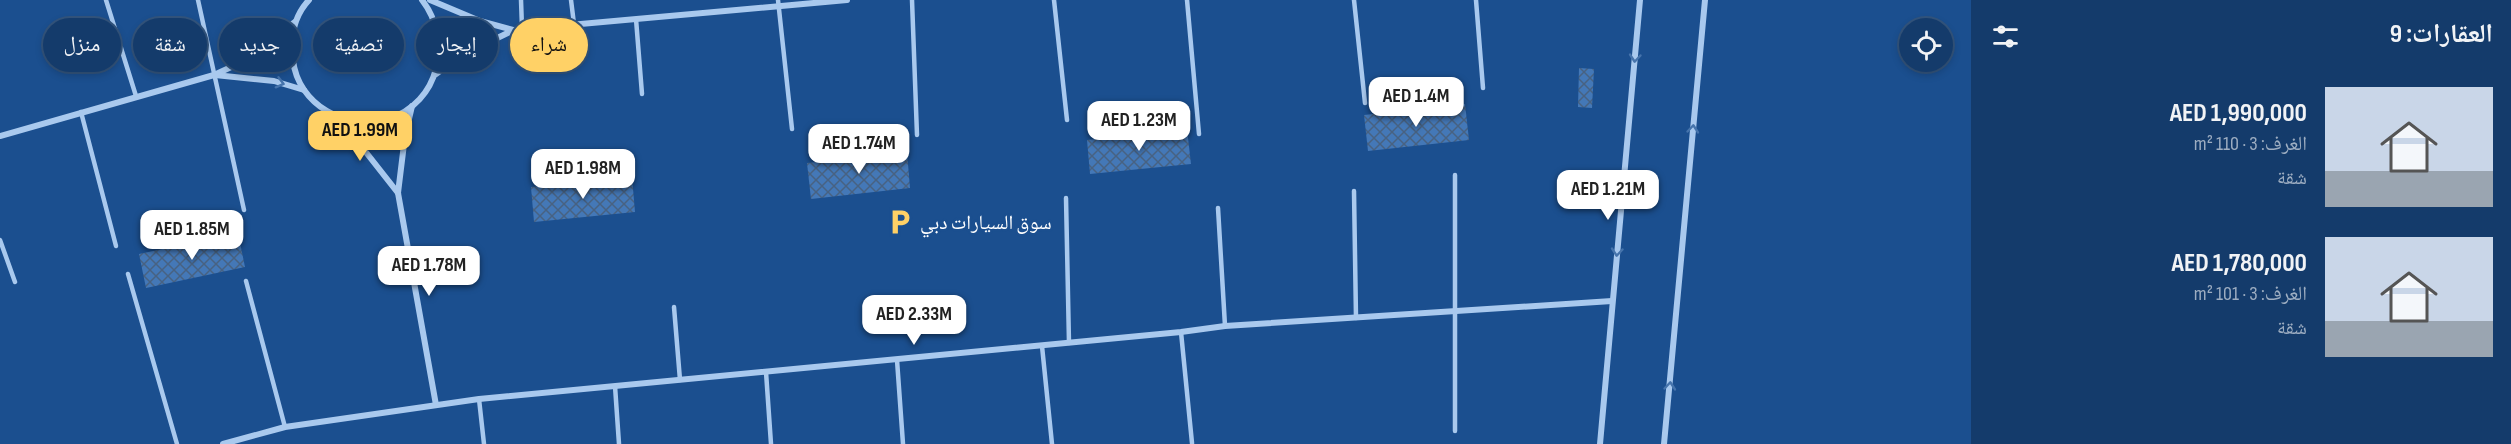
<!DOCTYPE html>
<html lang="ar">
<head>
<meta charset="utf-8">
<style>
	body { margin:0; font-family:"Sofia Sans Condensed","Noto Naskh Arabic",sans-serif; background:#214673; color:#f1f3f6; direction:rtl; height:100vh; display:flex; flex-direction:column; font-size:22px; white-space:nowrap }
	* { box-sizing:border-box; margin:0 }
	p { font-size:20px; color:#9dadc1 }
	.icon { flex:none; width:33px; height:33px; fill:none; stroke:currentColor; stroke-width:2; stroke-linecap:round; stroke-linejoin:round }
	.map { position:relative; flex:1; overflow:hidden; direction:ltr }
	.side { display:flex; flex-direction:column; background:#143b6b; width:540px }
	.side>* { flex:none }
	.banner { position:absolute; left:18px; top:18px; width:570px; height:54px; direction:rtl; display:flex; gap:12px }
	.tools { position:absolute; left:1899px; top:18px; display:grid; gap:12px }
	.tools a { display:grid; place-items:center; width:54px; height:54px; border-radius:50%; background:#143b6b; box-shadow:0 3px 9px #0003,0 0 0 2px #33557e; font-size:30px }
	.price { position:absolute; translate:-50% -51px; padding:0 14px; border-radius:12px; background:#fff; color:#222; font-size:20px; line-height:39px; filter:drop-shadow(0 2px 3px #0008) }
	.price::after { content:''; position:absolute; left:50%; top:36px; width:18px; height:14px; margin-left:-9px; background:inherit; clip-path:polygon(0 0,100% 0,50% 100%) }
	.price.current { background:#ffd166; color:#111 }
	ul { padding:0; list-style:none }
	li { display:flex; align-items:center; gap:18px; height:150px; padding:0 18px }
	li span { display:grid; place-items:center; flex:none; width:168px; height:120px; border-radius:0px; color:#555 }
	li>.icon { margin-inline-start:auto }
	span .icon { width:72px; height:72px; fill:#fffc; stroke-width:1 }
	li b { font-size:26px }
	h2 { display:flex; justify-content:space-between; align-items:center; height:72px; padding:0 18px; font-size:26px }
	.pill { padding:0 21px; border-radius:27px; background:#143b6b; box-shadow:0 3px 9px #0003,0 0 0 2px #33557e; font-size:21px; line-height:54px }
	.pill.current { background:#ffd166; color:#111 }
	main { display:flex; flex:1; min-height:0 }
	.map>svg:first-child { display:block }
	.building { fill:url(#building-cross-hatch) }
	.lines { fill:none; stroke-linecap:round; stroke-linejoin:round }
	.service { stroke:#a9c9ee; stroke-width:4.5 }
	.minor { stroke:#a9c9ee; stroke-width:6 }
	.oneway { stroke:#4674ac }
	.labels { text-anchor:middle; stroke-width:5; stroke-linejoin:round; paint-order:stroke }
	.poi-label { font-size:20px; fill:#fff; stroke:#1b4f8f; text-anchor:start }
</style>
</head>
<body>
<main>
<section class="side">
<h2>العقارات: 9<svg class="icon" aria-label="filters" viewBox="0 0 24 24"><path d="M4 7h16M4 17h16"/><circle cx="9" cy="7" r="2"/><circle cx="15" cy="17" r="2"/></svg></h2>
<ul>
<li><span style="background:linear-gradient(#c9d6e8 70%,#9aa5b1 0)"><svg class="icon" aria-label="home" viewBox="0 0 24 24"><path d="M3 11l9-7 9 7M6 9v11h12V9"/></svg></span><div><b>AED 1,990,000</b><p>الغرف: 3 · 110 m²</p><p>شقة</p></div></li>
<li><span style="background:linear-gradient(#c9d6e8 70%,#9aa5b1 0)"><svg class="icon" aria-label="home" viewBox="0 0 24 24"><path d="M3 11l9-7 9 7M6 9v11h12V9"/></svg></span><div><b>AED 1,780,000</b><p>الغرف: 3 · 101 m²</p><p>شقة</p></div></li>
</ul>
</section>
<div class="map">
<svg width="1971" height="444" viewBox="0 0 1971 444">
	<defs>
		<pattern id="building-cross-hatch" width="8" height="8" patternUnits="userSpaceOnUse" patternTransform="scale(1.5)"><rect width="8" height="8" fill="#4478b7"/><path d="M0 0l8 8M0 8l8-8" fill="none" stroke="#486282"/></pattern>
	</defs>
	<rect width="100%" height="100%" fill="#1b4f8f"/>
	<!-- building -->
	<g class="building">
		<polygon points="1579,68 1594,69 1592,108 1578,107"/>
		<polygon points="1465,104 1469,140 1368,151 1364,115"/>
		<polygon points="1187,129 1191,164 1090,174 1087,140"/>
		<polygon points="907,152 910,188 811,199 807,163"/>
		<polygon points="632,177 635,212 534,222 531,187"/>
		<polygon points="238,233 245,267 146,288 139,254"/>
	</g>
	<g class="lines">
		<!-- service -->
		<g class="service">
			<polyline points="106,0 136,96"/>
			<polyline points="198,0 244,210"/>
			<polyline points="521,0 522,28"/>
			<polyline points="571,0 574,24"/>
			<polyline points="778,0 792,129"/>
			<polyline points="912,0 917,135"/>
			<polyline points="1054,0 1067,120"/>
			<polyline points="1187,0 1199,134"/>
			<polyline points="1354,0 1365,103"/>
			<polyline points="1476,0 1483,88"/>
			<polyline points="636,19 642,94"/>
			<polyline points="81,112 116,246"/>
			<polyline points="1354,191 1356,318"/>
			<polyline points="1066,198 1069,343"/>
			<polyline points="1218,208 1225,326"/>
			<polyline points="0,240 15,282"/>
			<polyline points="128,274 177,444"/>
			<polyline points="246,281 285,427"/>
			<polyline points="674,307 680,380"/>
			<polyline points="1181,332 1192,443"/>
			<polyline points="1042,346 1052,444"/>
			<polyline points="897,360 903,444"/>
			<polyline points="766,372 771,444"/>
			<polyline points="615,386 619,444"/>
			<polyline points="479,399 484,444"/>
			<polyline points="1455,431 1455,175"/>
		</g>
		<!-- minor -->
		<g class="minor">
			<path d="M309,0C294,16 290,38 293,60C298,105 346,131 388,119C440,103 453,40 422,0"/>
			<polyline points="430,0 480,21 513,30"/>
			<polyline points="436,74 460,56 514,30 847,0"/>
			<polyline points="215,75 274,81 304,90"/>
			<polyline points="412,106 405,136 398,193 436,405"/>
			<polyline points="339,118 398,193"/>
			<polyline points="0,136 214,75 242,62 295,22"/>
			<polyline points="223,444 285,427 479,399 1181,332 1225,326 1612,301"/>
			<polyline points="1600,444 1640,0"/>
			<polyline points="1664,444 1705,0"/>
		</g>
	</g>
	<!-- one-way arrows -->
	<defs><path id="oneway-chevron" d="M-2-3.5L2.5 0L-2 3.5" fill="none" stroke-width="1.6" stroke-linecap="round" stroke-linejoin="round" transform="scale(1.5)"/></defs>
	<g class="oneway">
		<use href="#oneway-chevron" transform="translate(1635 58) rotate(95)"/>
		<use href="#oneway-chevron" transform="translate(280 83) rotate(15)"/>
		<use href="#oneway-chevron" transform="translate(1693 129) rotate(-85)"/>
		<use href="#oneway-chevron" transform="translate(1617 252) rotate(95)"/>
		<use href="#oneway-chevron" transform="translate(1670 386) rotate(-85)"/>
	</g>
	<!-- icons -->
	<defs>
		<symbol id="parking-bare" viewBox="-9 -9 18 18"><path d="M-3.5-5.5H1a3.5 3.5 0 0 1 0 7H-1V5.5H-3.5ZM-1-3.4V-.6H.8a1.4 1.4 0 0 0 0-2.8Z" fill="#ffd166" stroke="#1b4f8f" stroke-width="2.5" paint-order="stroke"/></symbol>
	</defs>
	<g fill-rule="evenodd">
		<use href="#parking-bare" x="881" y="203" width="38" height="38"/>
	</g>
	<g class="labels">
		<!-- poi labels -->
		<g class="poi-label">
			<text x="920" y="229">سوق السيارات دبي</text>
		</g>
	</g>
</svg>
<div class="tools">
<a><svg class="icon" aria-label="locate" viewBox="0 0 24 24"><circle cx="12" cy="12" r="6"/><path d="M12 2v4M12 18v4M2 12h4M18 12h4"/></svg></a>
</div>
<b class="price" style="left:1416px;top:128px">AED 1.4M</b>
<b class="price" style="left:1139px;top:152px">AED 1.23M</b>
<b class="price current" style="left:360px;top:162px">AED 1.99M</b>
<b class="price" style="left:859px;top:175px">AED 1.74M</b>
<b class="price" style="left:583px;top:200px">AED 1.98M</b>
<b class="price" style="left:1608px;top:221px">AED 1.21M</b>
<b class="price" style="left:192px;top:261px">AED 1.85M</b>
<b class="price" style="left:429px;top:297px">AED 1.78M</b>
<b class="price" style="left:914px;top:346px">AED 2.33M</b>
<div class="banner">
<a class="pill current">شراء</a>
<a class="pill">إيجار</a>
<a class="pill">تصفية</a>
<a class="pill">جديد</a>
<a class="pill">شقة</a>
<a class="pill">منزل</a>
</div>
</div>
</main>
</body>
</html>
